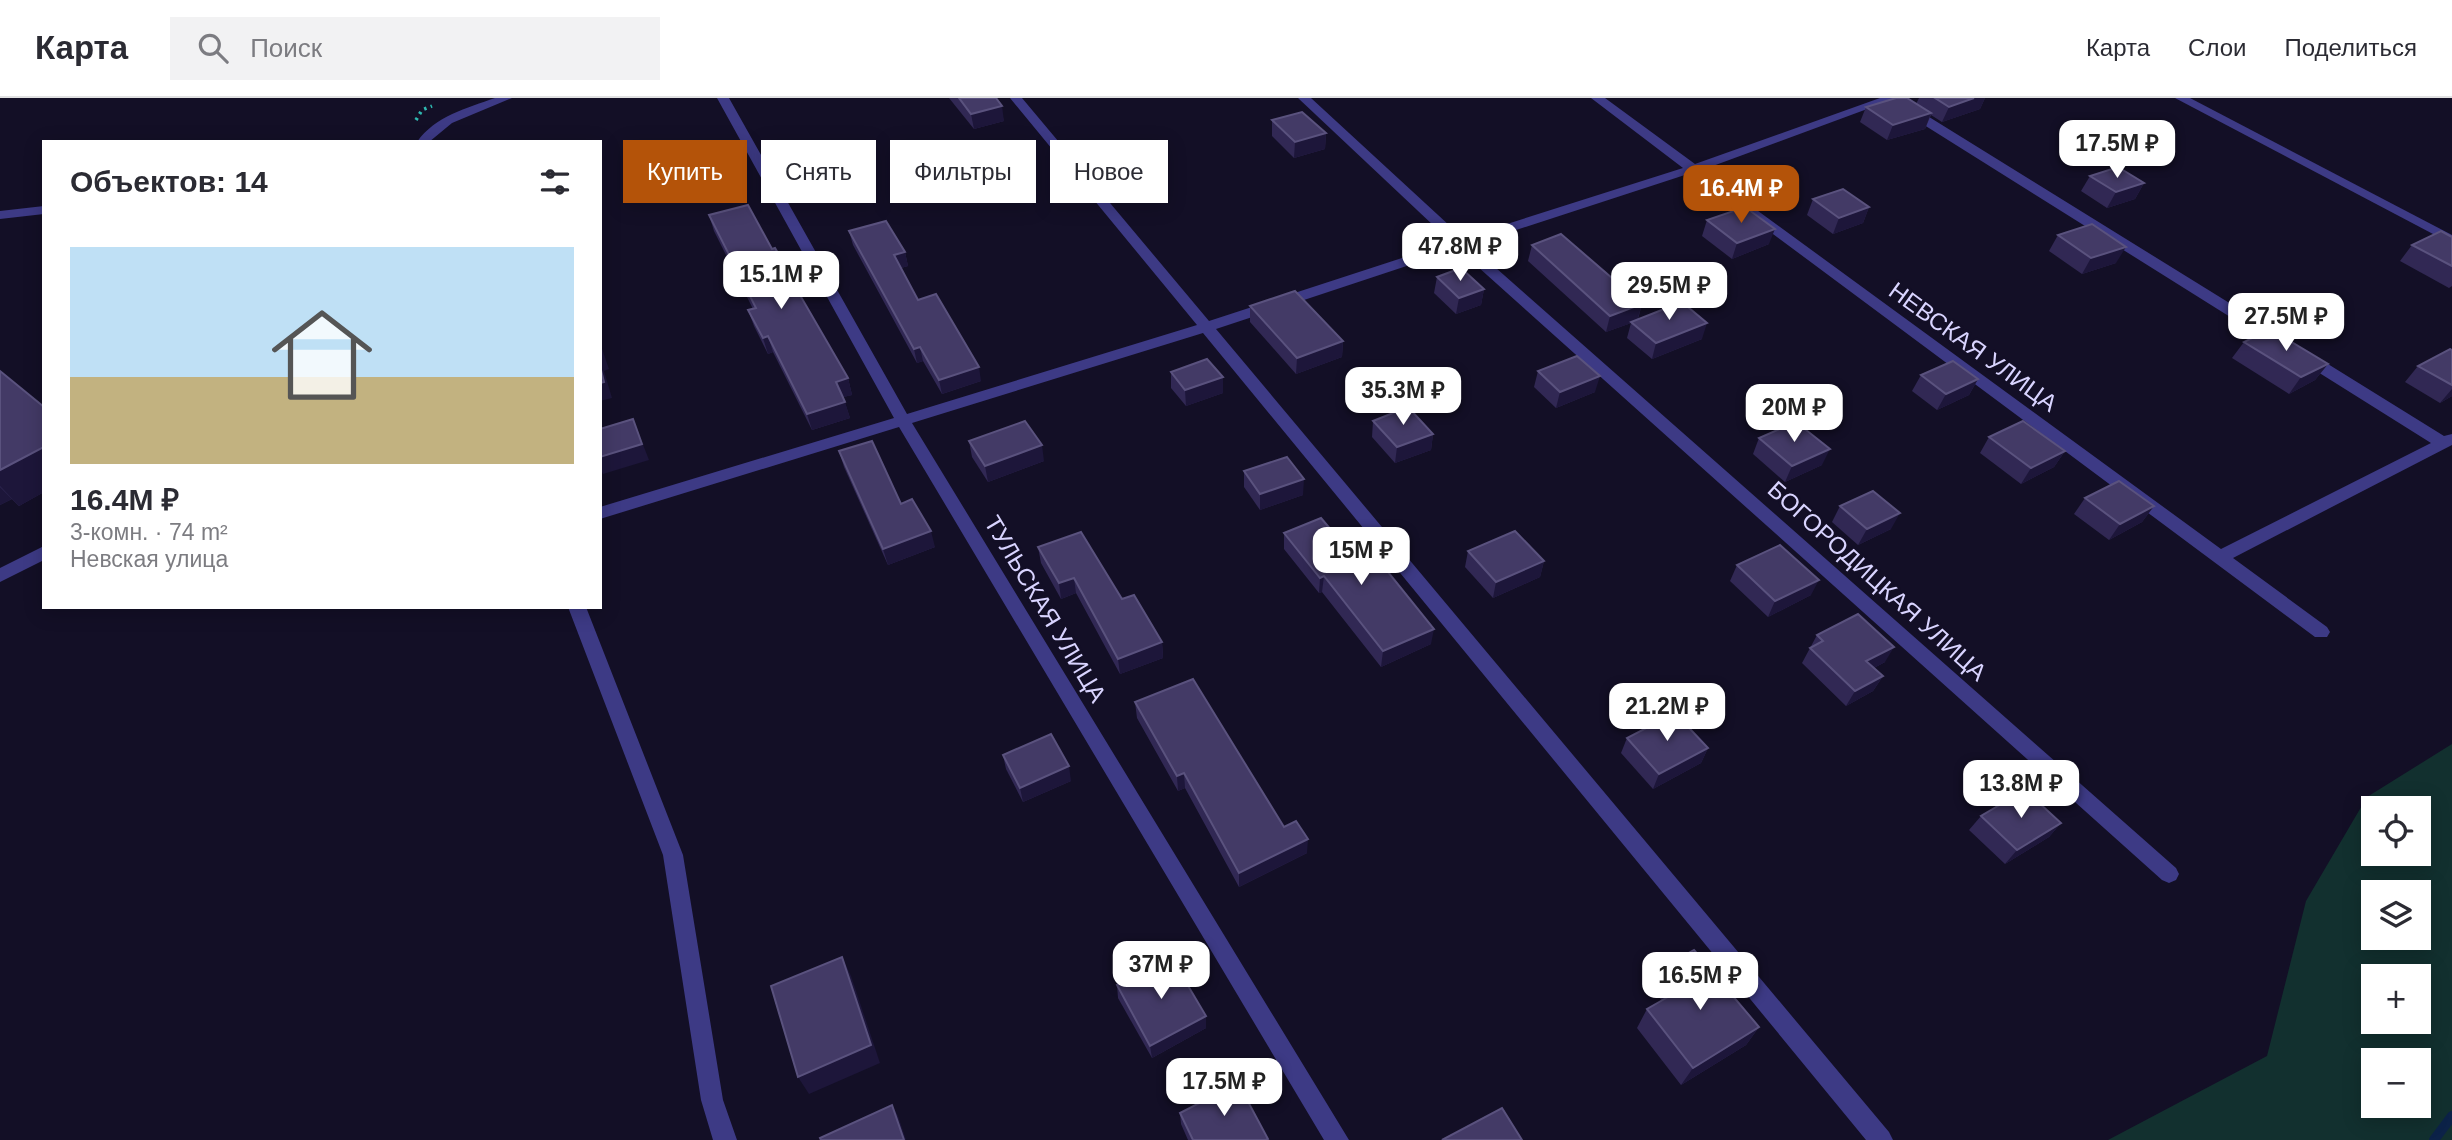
<!DOCTYPE html>
<html lang="ru">
<head>
<meta charset="utf-8">
<style>
	body { margin:0; font-family:Helvetica,sans-serif; background:#f2f2f3; color:#2b2b33; height:100vh; display:flex; flex-direction:column; font-size:26px; white-space:nowrap }
	* { box-sizing:border-box; margin:0 }
	p { font-size:23px; color:#7c7c81 }
	.icon { flex:none; width:38px; height:38px; fill:none; stroke:currentColor; stroke-width:2; stroke-linecap:round; stroke-linejoin:round }
	.map { position:relative; flex:1; overflow:hidden }
	.panel { position:absolute; left:42px; top:42px; width:560px; height:469px; display:flex; flex-direction:column; background:#fff; border-radius:0px; box-shadow:0 4px 18px #0003 }
	.panel>* { flex:none }
	.hud { position:absolute; left:623px; top:42px; width:665px; height:63px; display:flex; gap:14px }
	.tools { position:absolute; left:2361px; top:698px; display:grid; gap:14px }
	.tools a { display:grid; place-items:center; width:70px; height:70px; border-radius:0px; background:#fff; box-shadow:0 4px 18px #0003; font-size:35px }
	.price { position:absolute; translate:-50% -60px; padding:0 16px; border-radius:14px; background:#fff; color:#222; font-size:23px; line-height:46px; filter:drop-shadow(0 2px 4px #0008) }
	.price::after { content:''; position:absolute; left:50%; top:42px; width:21px; height:16px; margin-left:-10px; background:inherit; clip-path:polygon(0 0,100% 0,50% 100%) }
	.price.current { background:#b45309; color:#fff }
	ul { padding:0; list-style:none }
	li { display:grid; align-content:center; gap:14px; height:371px; padding:0 28px }
	li+li { border-top:2px solid #e1e1e2 }
	li span { display:grid; place-items:center; height:217px; border-radius:0px; color:#555 }
	li>.icon { margin-inline-start:auto }
	span .icon { width:126px; height:126px; fill:#fffc; stroke-width:1 }
	li b { font-size:30px }
	h2 { display:flex; justify-content:space-between; align-items:center; height:84px; padding:0 28px; font-size:30px }
	.tag { padding:0 24px; border-radius:0px; background:#fff; box-shadow:0 4px 18px #0003; font-size:24px; line-height:63px }
	.tag.current { background:#b45309; color:#fff }
	header { display:flex; align-items:center; gap:42px; box-sizing:border-box; height:98px; padding:0 35px; background:#fff; border-bottom:2px solid #e1e1e2 }
	header strong { font-size:33px }
	nav { display:flex; gap:38px; margin-inline-start:auto; font-size:24px }
	.search { width:490px; height:63px; background:#f2f2f3; display:flex; align-items:center; gap:18px; box-sizing:border-box; padding:0 24px; border-radius:0px; color:#7c7c81; font-size:26px }
	.map>svg:first-child { display:block }
	.green { fill:#12302f; fill-rule:evenodd }
	.lines { fill:none; stroke-linecap:round; stroke-linejoin:round }
	.stream { stroke:#0c2248; stroke-width:10 }
	.path { stroke:#2fb8b0; stroke-width:3.5; stroke-dasharray:2.5 4.5; stroke-linecap:butt }
	.minor { fill:#3d3a85; fill-rule:evenodd }
	.wall { fill:#312854 }
	.shaded-wall { fill:#1d163a }
	.building { fill:#433a66; stroke:#5a527e; stroke-width:2 }
	.labels { text-anchor:middle; stroke-width:5; stroke-linejoin:round; paint-order:stroke }
	.street-label { font-size:24px; fill:#d9d4ff; stroke:#130f26 }
</style>
</head>
<body>
<header>
<strong>Карта</strong>
<div class="search"><svg class="icon" aria-label="search" viewBox="0 0 24 24"><circle cx="10" cy="10" r="6"/><path d="M15 15l6 6"/></svg>Поиск</div>
<nav><a>Карта</a><a>Слои</a><a>Поделиться</a></nav>
</header>
<div class="map">
<svg width="2452" height="1042" viewBox="0 0 2452 1042">
	<rect width="100%" height="100%" fill="#130f26"/>
	<!-- green -->
	<path class="green" d="M2452,646V1042H2108L2267,958L2306,803L2367,699ZM2373,710H2418V756H2373ZM2373,794H2418V840H2373ZM2373,878H2418V924H2373ZM2373,962H2418V1008H2373Z"/>
	<g class="lines">
		<!-- stream -->
		<polyline class="stream" points="2434,1042 2452,1018"/>
		<!-- path -->
		<polyline class="path" points="416,22 422,12 432,8"/>
		<!-- minor -->
		<g class="minor">
			<path d="M495,0H512L452,25L429,44H417C435,18 467,10 495,0Z"/>
			<polygon points="717,0 729,0 907,316 1197,227 1010,0 1022,0 1209,223 1451,144 1298,0 1311,0 1463,140 1683,70 1591,0 1605,0 1695,66 1880,0 1897,0 1702,72 2221,451 2431,345 1905,15 1905,9 1913,9 2444,338 2452,336 2452,347 2233,460 2327,529 2330,534 2327,539 2315,539 1691,75 1470,147 2176,770 2179,776 2176,782 2169,785 2162,782 1458,151 1216,231 1889,1034 1893,1042 1866,1042 1203,235 912,325 1349,1042 1324,1042 899,329 600,421 600,409 894,320"/>
			<polygon points="2175,0 2190,0 2452,137 2452,146"/>
			<polygon points="44,108 44,116 0,121 0,113"/>
			<polygon points="44,448 44,462 0,484 0,470"/>
			<polygon points="568,509 586,509 683,757 723,1002 737,1042 713,1042 701,1002 663,757"/>
		</g>
	</g>
	<!-- wall -->
	<g class="wall">
		<polygon points="949,0 996,0 1004,23 974,31"/>
		<polygon points="1919,0 1985,0 1980,11 1942,24 1931,17 1925,31 1887,42 1860,24 1866,9 1916,6"/>
		<polygon points="1272,22 1326,35 1325,51 1294,60 1272,38"/>
		<polygon points="2090,78 2144,85 2135,101 2107,110 2081,93"/>
		<polygon points="1813,101 1869,109 1863,125 1833,136 1807,117"/>
		<polygon points="709,117 772,151 791,181 848,280 852,297 843,299 850,320 812,332 773,254 768,256 754,228 748,212 753,211 714,133"/>
		<polygon points="1707,122 1769,146 1732,161 1702,138"/>
		<polygon points="849,133 905,154 908,168 901,170 918,202 981,283 942,296 923,263 917,265 853,147"/>
		<polygon points="2058,137 2116,165 2082,176 2049,153"/>
		<polygon points="2452,139 2452,188 2449,190 2400,163 2412,147"/>
		<polygon points="1532,147 1642,206 1638,221 1702,241 1652,261 1627,240 1631,225 1606,234 1528,163"/>
		<polygon points="1437,179 1484,191 1481,207 1456,216 1434,195"/>
		<polygon points="1250,208 1343,243 1342,259 1296,276 1250,224"/>
		<polygon points="2244,244 2328,266 2315,282 2289,296 2232,260"/>
		<polygon points="2452,252 2452,298 2440,305 2405,284 2418,268"/>
		<polygon points="0,273 44,309 44,394 19,408 12,401 0,407"/>
		<polygon points="1538,273 1595,294 1556,310 1534,289"/>
		<polygon points="1171,274 1223,279 1223,295 1186,308 1171,290"/>
		<polygon points="1921,277 1978,281 1969,297 1937,312 1912,293"/>
		<polygon points="1373,323 1433,336 1431,352 1395,365 1372,339"/>
		<polygon points="1989,339 2065,353 2054,369 2021,386 1980,355"/>
		<polygon points="1759,340 1822,367 1785,384 1753,356"/>
		<polygon points="969,343 1044,363 988,384 972,359"/>
		<polygon points="839,353 901,406 935,449 888,467 844,369"/>
		<polygon points="1244,373 1303,397 1260,412 1244,389"/>
		<polygon points="2085,400 2154,408 2142,424 2109,442 2074,416"/>
		<polygon points="1840,408 1891,431 1858,447 1832,424"/>
		<polygon points="1284,435 1364,471 1431,546 1381,569 1322,494 1319,495 1284,451"/>
		<polygon points="1038,449 1122,501 1162,544 1163,560 1120,576 1076,495 1061,501 1041,465"/>
		<polygon points="1468,453 1544,463 1540,479 1493,500 1465,469"/>
		<polygon points="1737,467 1811,497 1768,519 1730,483"/>
		<polygon points="1817,537 1885,564 1874,570 1883,578 1873,593 1846,608 1802,565"/>
		<polygon points="1135,604 1284,729 1307,755 1239,789 1185,690 1178,693 1137,620"/>
		<polygon points="1627,640 1708,650 1701,665 1653,691 1621,655"/>
		<polygon points="1003,657 1071,683 1023,704 1006,671"/>
		<polygon points="1981,718 2061,725 2049,739 2005,766 1969,732"/>
		<polygon points="1662,870 1759,929 1746,947 1681,987 1637,930 1647,911 1662,903 1652,890"/>
		<polygon points="1117,887 1206,930 1152,960 1118,900"/>
		<polygon points="1180,1015 1268,1041 1268,1042 1188,1042 1181,1026"/>
	</g>
	<!-- shaded-wall -->
	<g class="shaded-wall">
		<polygon points="1974,0 1985,0 1980,11 1942,24 1949,9"/>
		<polygon points="1002,8 1004,23 974,31 971,16"/>
		<polygon points="1931,15 1925,31 1887,42 1893,27"/>
		<polygon points="1326,35 1325,51 1294,60 1295,44"/>
		<polygon points="2144,85 2135,101 2107,110 2116,94"/>
		<polygon points="1869,109 1863,125 1833,136 1839,120"/>
		<polygon points="1775,131 1769,146 1732,161 1737,145"/>
		<polygon points="2126,149 2116,165 2082,176 2091,160"/>
		<polygon points="905,154 908,168 897,171 894,157"/>
		<polygon points="1484,191 1481,207 1456,216 1459,200"/>
		<polygon points="1642,206 1637,223 1606,234 1610,218"/>
		<polygon points="1707,225 1702,241 1652,261 1656,245"/>
		<polygon points="768,238 773,254 768,256 763,240"/>
		<polygon points="1343,243 1342,259 1296,276 1297,260"/>
		<polygon points="600,245 609,271 604,273 612,300 600,303"/>
		<polygon points="920,249 923,263 917,265 914,251"/>
		<polygon points="2328,266 2315,282 2289,296 2301,279"/>
		<polygon points="979,269 981,283 942,296 939,282"/>
		<polygon points="1600,278 1595,294 1556,310 1560,294"/>
		<polygon points="1223,279 1223,295 1186,308 1185,292"/>
		<polygon points="848,280 852,297 840,300 836,284"/>
		<polygon points="1978,281 1969,297 1937,312 1946,296"/>
		<polygon points="2452,291 2452,298 2440,305"/>
		<polygon points="845,304 850,320 812,332 807,316"/>
		<polygon points="633,321 649,362 603,376 600,370 600,359"/>
		<polygon points="1433,336 1431,352 1395,365 1397,349"/>
		<polygon points="1042,347 1044,363 988,384 985,368"/>
		<polygon points="44,349 44,394 19,408 0,388 0,372"/>
		<polygon points="1830,351 1822,367 1785,384 1792,368"/>
		<polygon points="2065,353 2054,369 2021,386 2031,370"/>
		<polygon points="1304,381 1303,397 1260,412 1260,396"/>
		<polygon points="0,389 12,401 0,407"/>
		<polygon points="2154,408 2142,424 2109,442 2120,426"/>
		<polygon points="1900,415 1891,431 1858,447 1867,431"/>
		<polygon points="931,433 935,449 888,467 883,451"/>
		<polygon points="1544,463 1540,479 1493,500 1496,484"/>
		<polygon points="1324,478 1322,494 1319,495 1320,480"/>
		<polygon points="1074,480 1076,495 1061,501 1059,485"/>
		<polygon points="1819,482 1811,497 1768,519 1775,503"/>
		<polygon points="1434,531 1431,546 1381,569 1383,553"/>
		<polygon points="1162,544 1163,560 1120,576 1118,561"/>
		<polygon points="1894,549 1885,564 1857,579 1866,563"/>
		<polygon points="1883,578 1873,593 1846,608 1855,593"/>
		<polygon points="1708,650 1701,665 1653,691 1659,676"/>
		<polygon points="1069,668 1071,683 1023,704 1020,690"/>
		<polygon points="1184,675 1185,690 1178,693 1177,678"/>
		<polygon points="2061,725 2049,739 2005,766 2017,752"/>
		<polygon points="1308,741 1307,755 1239,789 1239,775"/>
		<polygon points="842,859 851,878 880,965 809,996 798,979"/>
		<polygon points="1206,918 1206,930 1152,960 1150,948"/>
		<polygon points="1759,929 1746,947 1681,987 1693,970"/>
		<polygon points="892,1007 898,1018 906,1042 904,1042"/>
	</g>
	<!-- building -->
	<g class="building">
		<polygon points="959,0 996,0 1002,8 971,16"/>
		<polygon points="1896,0 1907,0 1931,15 1893,27 1866,9"/>
		<polygon points="1935,0 1974,0 1949,9"/>
		<polygon points="1302,14 1326,35 1295,44 1272,22"/>
		<polygon points="2118,69 2144,85 2116,94 2090,78"/>
		<polygon points="1843,91 1869,109 1839,120 1813,101"/>
		<polygon points="748,107 772,151 775,150 788,172 786,173 848,280 836,284 845,304 807,316 768,238 763,240 748,212 756,210 709,117"/>
		<polygon points="1745,109 1775,131 1737,145 1707,122"/>
		<polygon points="886,123 905,154 894,157 918,202 936,196 979,269 939,282 920,249 914,251 849,133"/>
		<polygon points="2092,126 2126,149 2091,160 2058,137"/>
		<polygon points="2441,133 2452,139 2452,168 2412,147"/>
		<polygon points="1561,136 1642,206 1610,218 1532,147"/>
		<polygon points="1461,170 1484,191 1459,200 1437,179"/>
		<polygon points="1295,193 1343,243 1297,260 1250,208"/>
		<polygon points="1682,204 1707,225 1656,245 1631,224"/>
		<polygon points="2270,231 2328,266 2301,279 2244,244"/>
		<polygon points="2450,251 2452,252 2452,287 2418,268"/>
		<polygon points="1577,258 1600,278 1560,294 1538,273"/>
		<polygon points="1207,261 1223,279 1185,292 1171,274"/>
		<polygon points="1953,263 1978,281 1946,296 1921,277"/>
		<polygon points="600,268 604,284 600,285"/>
		<polygon points="0,273 44,309 44,349 0,372"/>
		<polygon points="1408,309 1433,336 1397,349 1373,323"/>
		<polygon points="633,321 642,346 600,359 600,331"/>
		<polygon points="1025,323 1042,347 985,368 969,343"/>
		<polygon points="2023,323 2065,353 2031,370 1989,339"/>
		<polygon points="1796,324 1830,351 1792,368 1759,340"/>
		<polygon points="872,343 901,406 912,401 931,433 883,451 839,353"/>
		<polygon points="1287,359 1304,381 1260,396 1244,373"/>
		<polygon points="2119,383 2154,408 2120,426 2085,400"/>
		<polygon points="1873,393 1900,415 1867,431 1840,408"/>
		<polygon points="1321,420 1364,471 1380,464 1434,531 1383,553 1324,478 1320,480 1284,435"/>
		<polygon points="1515,433 1544,463 1496,484 1468,453"/>
		<polygon points="1081,434 1122,501 1134,497 1162,544 1118,561 1074,480 1059,485 1038,449"/>
		<polygon points="1780,447 1819,482 1775,503 1737,467"/>
		<polygon points="1858,516 1894,549 1866,563 1883,578 1855,593 1810,550 1823,543 1817,537"/>
		<polygon points="1193,581 1284,729 1296,723 1308,741 1239,775 1184,675 1177,678 1135,604"/>
		<polygon points="1675,615 1708,650 1659,676 1627,640"/>
		<polygon points="1051,636 1069,668 1020,690 1003,657"/>
		<polygon points="2025,692 2061,725 2017,752 1981,718"/>
		<polygon points="1694,852 1759,929 1693,970 1647,911 1680,892 1662,870"/>
		<polygon points="842,859 871,947 798,979 771,888"/>
		<polygon points="1171,859 1206,918 1150,948 1117,887"/>
		<polygon points="1238,985 1268,1041 1266,1042 1193,1042 1180,1015"/>
		<polygon points="892,1007 904,1042 821,1042 820,1040"/>
		<polygon points="1502,1010 1522,1042 1442,1042"/>
	</g>
	<g class="labels">
		<!-- street labels -->
		<g class="street-label">
			<text transform="translate(1973 249) rotate(36)" y="8">НЕВСКАЯ УЛИЦА</text>
			<text transform="translate(1877 483) rotate(42)" y="8">БОГОРОДИЦКАЯ УЛИЦА</text>
			<text transform="translate(1045 511) rotate(59)" y="8">ТУЛЬСКАЯ УЛИЦА</text>
		</g>
	</g>
</svg>
<div class="tools">
<a><svg class="icon" aria-label="locate" viewBox="0 0 24 24"><circle cx="12" cy="12" r="6"/><path d="M12 2v4M12 18v4M2 12h4M18 12h4"/></svg></a>
<a><svg class="icon" aria-label="layers" viewBox="0 0 24 24"><path d="M12 4l9 5-9 5-9-5zM3 14l9 5 9-5"/></svg></a>
<a>+</a>
<a>−</a>
</div>
<b class="price" style="left:2117px;top:82px">17.5M ₽</b>
<b class="price current" style="left:1741px;top:127px">16.4M ₽</b>
<b class="price" style="left:1460px;top:185px">47.8M ₽</b>
<b class="price" style="left:781px;top:213px">15.1M ₽</b>
<b class="price" style="left:1669px;top:224px">29.5M ₽</b>
<b class="price" style="left:2286px;top:255px">27.5M ₽</b>
<b class="price" style="left:1403px;top:329px">35.3M ₽</b>
<b class="price" style="left:1794px;top:346px">20M ₽</b>
<b class="price" style="left:1361px;top:489px">15M ₽</b>
<b class="price" style="left:1667px;top:645px">21.2M ₽</b>
<b class="price" style="left:2021px;top:722px">13.8M ₽</b>
<b class="price" style="left:1161px;top:903px">37M ₽</b>
<b class="price" style="left:1700px;top:914px">16.5M ₽</b>
<b class="price" style="left:1224px;top:1020px">17.5M ₽</b>
<div class="hud">
<a class="tag current">Купить</a>
<a class="tag">Снять</a>
<a class="tag">Фильтры</a>
<a class="tag">Новое</a>
</div>
<section class="panel">
<h2>Объектов: 14<svg class="icon" aria-label="filters" viewBox="0 0 24 24"><path d="M4 7h16M4 17h16"/><circle cx="9" cy="7" r="2"/><circle cx="15" cy="17" r="2"/></svg></h2>
<ul>
<li><span style="background:linear-gradient(#bfe0f5 60%,#c2b280 0)"><svg class="icon" aria-label="home" viewBox="0 0 24 24"><path d="M3 11l9-7 9 7M6 9v11h12V9"/></svg></span><div><b>16.4M ₽</b><p>3-комн. · 74 m²</p><p>Невская улица</p></div></li>
</ul>
</section>
</div>
</body>
</html>
